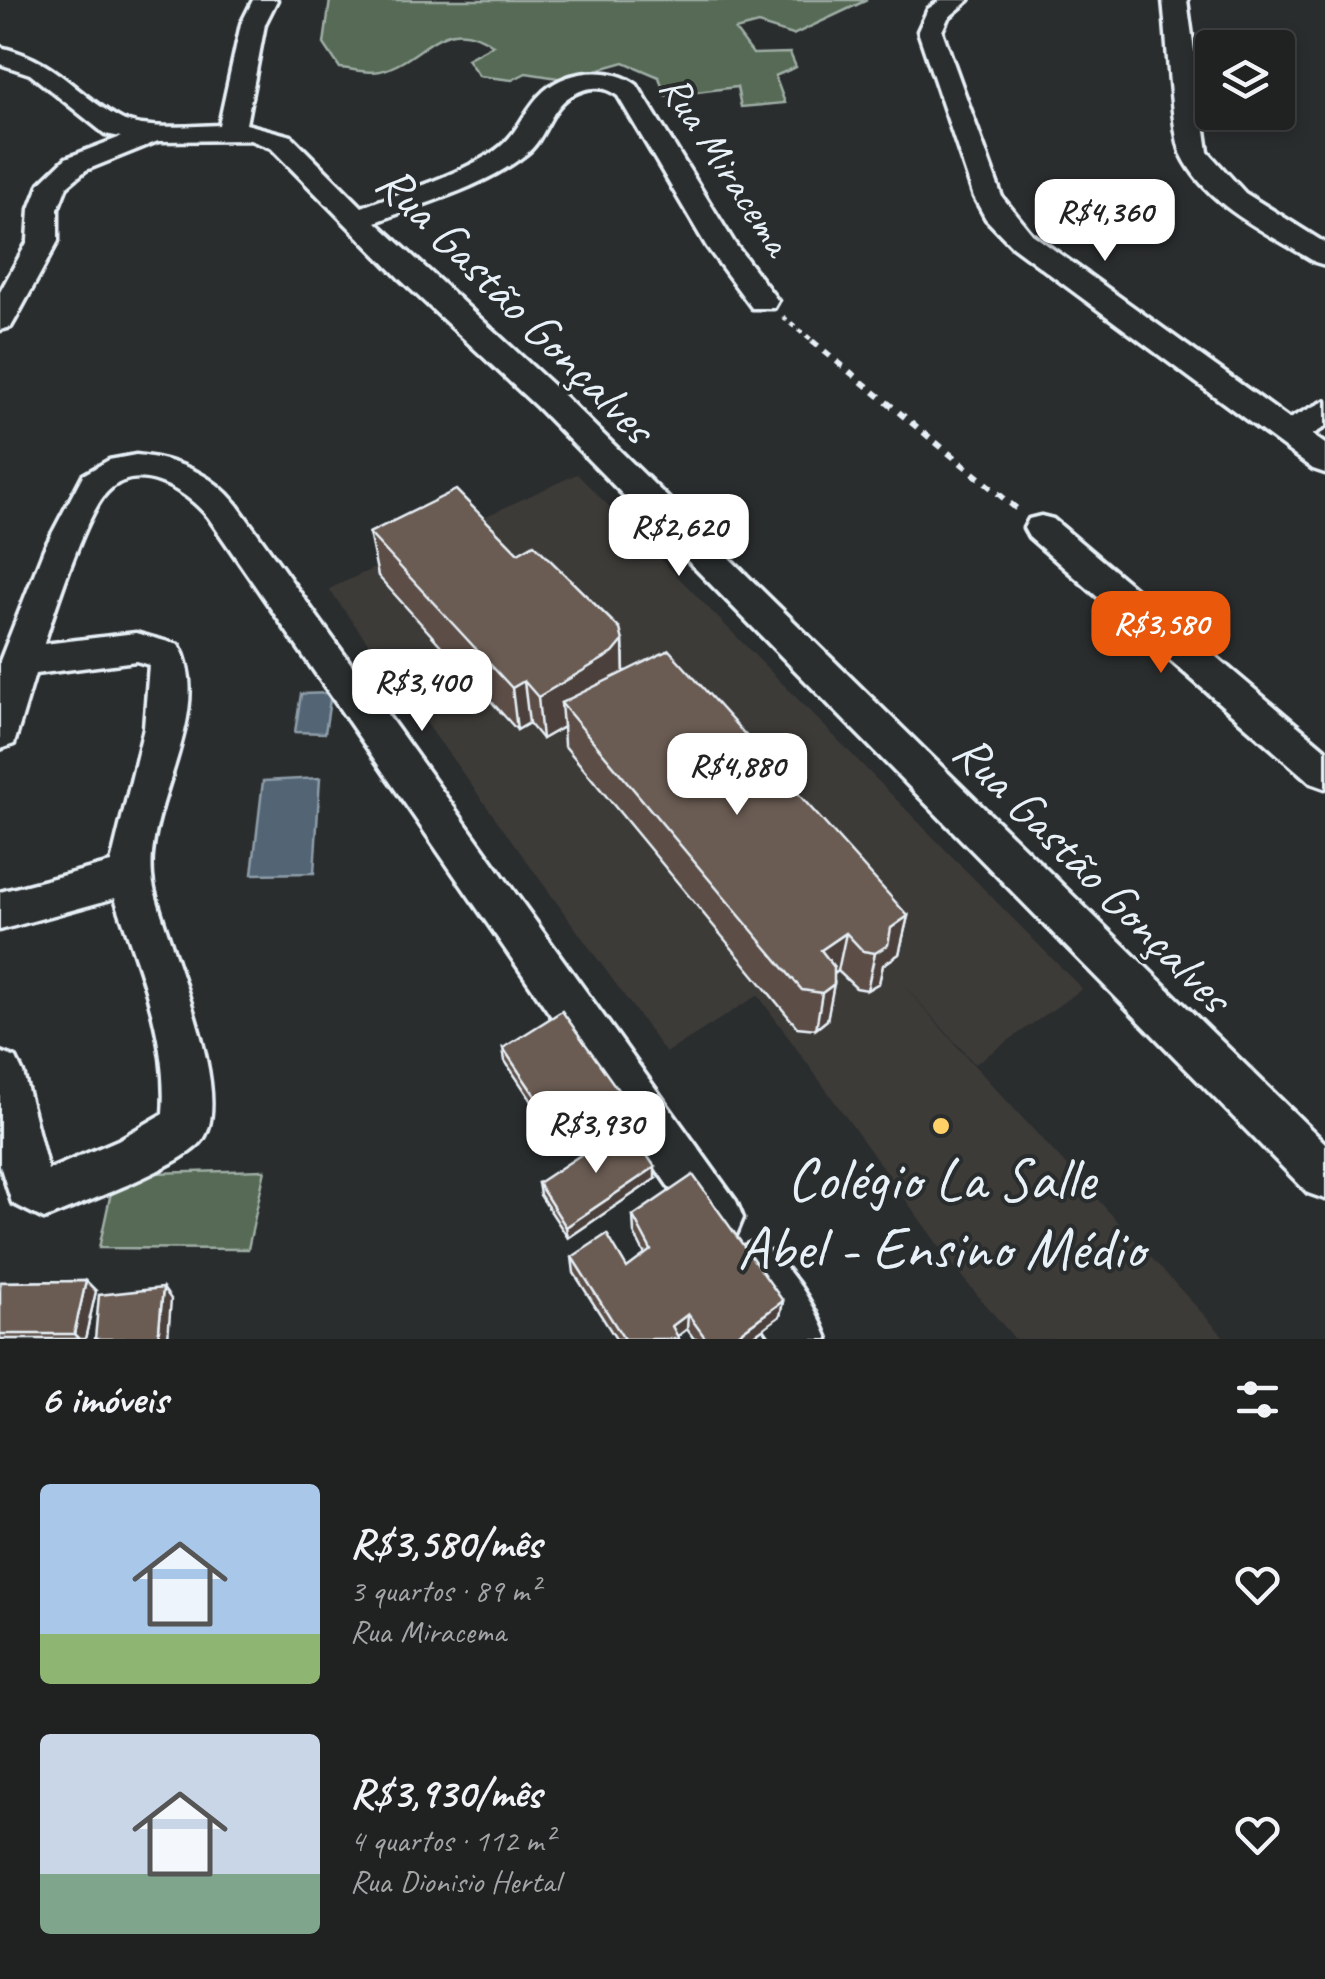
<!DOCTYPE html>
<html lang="pt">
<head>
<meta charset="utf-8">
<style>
	body { margin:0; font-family:Caveat,sans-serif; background:#2d2f2f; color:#f1f3f6; height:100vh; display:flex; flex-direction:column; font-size:38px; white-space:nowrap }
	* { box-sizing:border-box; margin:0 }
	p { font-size:32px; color:#a2a4a5 }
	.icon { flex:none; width:55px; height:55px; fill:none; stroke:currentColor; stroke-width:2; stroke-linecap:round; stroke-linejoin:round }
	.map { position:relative; height:1339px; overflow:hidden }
	.details { display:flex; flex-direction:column; background:#202222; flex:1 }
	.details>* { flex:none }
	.controls { position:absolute; left:1195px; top:30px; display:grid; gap:20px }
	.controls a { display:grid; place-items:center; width:100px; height:100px; border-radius:10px; background:#202222; box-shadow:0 5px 15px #0003,0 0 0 2px #3d3f40; font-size:50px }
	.price { position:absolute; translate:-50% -85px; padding:0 22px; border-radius:20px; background:#fff; color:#222; font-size:32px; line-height:65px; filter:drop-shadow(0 2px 5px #0008) }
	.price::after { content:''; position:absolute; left:50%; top:60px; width:30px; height:22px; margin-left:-15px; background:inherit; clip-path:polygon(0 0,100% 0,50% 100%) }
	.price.active { background:#ea580c; color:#fff }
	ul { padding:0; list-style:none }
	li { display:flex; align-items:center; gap:30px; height:250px; padding:0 40px }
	li span { display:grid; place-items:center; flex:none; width:280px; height:200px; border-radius:10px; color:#555 }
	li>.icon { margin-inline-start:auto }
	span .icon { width:120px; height:120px; fill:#fffc; stroke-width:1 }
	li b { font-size:42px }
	h2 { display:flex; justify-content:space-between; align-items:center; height:120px; padding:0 40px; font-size:42px }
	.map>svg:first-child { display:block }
	.built { fill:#3e3b39 }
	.green { fill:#566a55; stroke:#9faea6; stroke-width:2.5 }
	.water { fill:#526575; stroke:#8e9da9; stroke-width:2.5 }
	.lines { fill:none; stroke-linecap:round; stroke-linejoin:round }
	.street-casing { stroke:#e8f1f8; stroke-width:7 }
	.path-far1 { stroke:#e8f1f8; stroke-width:5; stroke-dasharray:5 5; stroke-linecap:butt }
	.path { stroke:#e8f1f8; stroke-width:6; stroke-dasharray:8 8; stroke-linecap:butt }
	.street { fill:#2a2d2e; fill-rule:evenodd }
	.wall { fill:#5c4e47; stroke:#e8f1f8; stroke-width:2.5 }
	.shaded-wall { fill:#4b403a; stroke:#e8f1f8; stroke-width:2.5 }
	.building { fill:#6b5b53; stroke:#e8f1f8; stroke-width:2.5 }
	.poi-dot { fill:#ffd166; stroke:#2a2d2e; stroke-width:4 }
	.labels { text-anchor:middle; stroke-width:8; stroke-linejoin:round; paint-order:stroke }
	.far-street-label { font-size:42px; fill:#e8f1f8; stroke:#2a2d2e }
	.street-label { font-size:50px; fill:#e8f1f8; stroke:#2a2d2e }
	.near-poi-label { font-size:60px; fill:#e8f1f8; stroke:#2a2d2e }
</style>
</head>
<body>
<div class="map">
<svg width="1325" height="1339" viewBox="0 0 1325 1339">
	<rect width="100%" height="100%" fill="#2a2d2e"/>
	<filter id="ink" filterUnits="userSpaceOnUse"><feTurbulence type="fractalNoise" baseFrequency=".01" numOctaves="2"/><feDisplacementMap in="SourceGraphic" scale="20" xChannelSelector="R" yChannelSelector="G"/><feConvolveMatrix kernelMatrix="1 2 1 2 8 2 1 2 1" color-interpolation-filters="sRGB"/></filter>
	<g filter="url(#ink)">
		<!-- built -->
		<polygon class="built" points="577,474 1082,989 975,1064 899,980 970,1061 1226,1339 1015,1339 957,1271 758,995 666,1053 329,589"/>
		<!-- green -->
		<g class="green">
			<path d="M330,0H867L793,35L758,24L735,30L753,54L790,53L796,67L775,76L785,103L741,107L737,87L665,96L659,77L624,62L564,79L526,73L512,80L479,76L467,59L493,45C443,9 424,61 380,71C369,74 352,69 340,68L324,44Z"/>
			<polygon points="265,1170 248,1249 99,1248 115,1174"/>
		</g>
		<!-- water -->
		<g class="water">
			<polygon points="331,693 325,733 295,732 301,694"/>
			<polygon points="320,778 314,873 252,874 263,781"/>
		</g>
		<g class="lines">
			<defs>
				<g id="street">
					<path d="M253,0H277L265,24L246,124L291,136L362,207C405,191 450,178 490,154C520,136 521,112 544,91C568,69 612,66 637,85L735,244L778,301L774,308H752L707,247L618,96C604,85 589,86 574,94C549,106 547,138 526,154C483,188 426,202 376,222L559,391L1325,1143V1199L1308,1193L537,407L401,280L271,148L250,140L158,141L86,170L67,186L58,209V241L15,320L11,327L0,330V292L28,241L30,209L40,183L66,158L121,137L105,134L30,74L0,64V47C60,62 71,91 119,118C140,131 194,126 219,125L241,24Z"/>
					<polygon points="941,0 969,0 948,18 942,31 1002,197 1032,234 1289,419 1325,401 1325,427 1312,435 1325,444 1325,473 1313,469 1012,246 986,219 974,197 918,31 928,9"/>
					<path d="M1163,0H1187L1208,152L1245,193L1325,243V265L1315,262C1269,233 1207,207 1182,155C1171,131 1167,33 1163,0Z"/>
					<path d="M136,455C176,459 212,473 237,505L736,1201L743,1218L736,1235L719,1242L702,1235L208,517C186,490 137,460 107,492C86,513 54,612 44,644L136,633L179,645C217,715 140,811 153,884C162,935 239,1096 201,1142C180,1167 78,1205 44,1219L12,1203L0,1165V1052L16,1058L23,1073L48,1170L118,1140L163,1114C169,1041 138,966 115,898L0,930V892L111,863L144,728L149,665L136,661L35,674L14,744L0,749V661L44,549L83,475L109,460Z"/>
					<polygon points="1041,516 1053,519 1325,749 1325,788 1311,783 1029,537 1024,528 1029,519"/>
					<path d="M753,1242C786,1256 815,1306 828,1339H773L736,1284L728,1267L736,1250Z"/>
				</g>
			</defs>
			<!-- street casing -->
			<use href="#street" class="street-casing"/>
			<!-- path-far1 -->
			<polyline class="path-far1" points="783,317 815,343"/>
			<!-- path -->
			<polyline class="path" points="812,341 1017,509"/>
			<!-- street -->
			<use href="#street" class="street"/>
		</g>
		<!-- wall -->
		<g class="wall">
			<polygon points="369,533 518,553 623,641 624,672 908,916 899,954 883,965 879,983 867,990 856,988 838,971 834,974 827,1020 816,1029 797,1027 564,745 563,727 542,739 529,723 517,730 378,576"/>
			<polygon points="503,1048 623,1110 563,1148 505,1061"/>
			<polygon points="655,1179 568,1238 540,1195 538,1183"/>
			<polygon points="633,1216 783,1301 780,1316 749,1339 694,1339 687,1329 678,1336 679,1339 616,1339 574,1273 572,1257 627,1268 645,1255 634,1233"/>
			<polygon points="86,1281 96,1291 85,1339 0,1339 0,1282"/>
		</g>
		<!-- shaded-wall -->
		<g class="shaded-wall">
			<polygon points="623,641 624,683 561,703 563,727 542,739 538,697"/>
			<polygon points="524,681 529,723 517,730 512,688"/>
			<polygon points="908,916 899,954 883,965 879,983 867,990 875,953 891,928"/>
			<polygon points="846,933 838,971 815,988 821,950"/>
			<polygon points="834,984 827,1020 816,1029 822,993"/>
			<polygon points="623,1097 623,1110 563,1148 562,1136"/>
			<polygon points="655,1167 655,1179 568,1238 566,1227"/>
			<polygon points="86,1281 96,1291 85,1339 79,1339 74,1334"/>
			<polygon points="163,1288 171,1299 168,1339 158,1339"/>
			<polygon points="783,1301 780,1316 749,1339 731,1339"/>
			<polygon points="688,1314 687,1329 674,1339 672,1326"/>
		</g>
		<!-- building -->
		<g class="building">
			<polygon points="456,490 518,553 534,544 620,629 623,641 613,653 538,697 524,681 512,688 369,533"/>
			<polygon points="669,650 908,916 891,928 888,945 875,953 863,951 846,933 821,950 834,967 834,984 822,993 802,990 561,703"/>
			<polygon points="562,1011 623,1097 562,1136 503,1048"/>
			<polygon points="626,1125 655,1167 566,1227 538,1183"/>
			<polygon points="693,1175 783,1301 731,1339 706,1339 688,1314 672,1326 679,1339 624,1339 572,1257 607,1234 627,1268 651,1250 633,1216"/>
			<polygon points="86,1281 74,1334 0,1334 0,1282"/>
			<polygon points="163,1288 158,1339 95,1339 99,1295"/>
		</g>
	</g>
	<!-- markers -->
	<circle class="poi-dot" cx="941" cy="1126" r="10"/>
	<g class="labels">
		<!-- far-street labels -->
		<g class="far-street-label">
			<text transform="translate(727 164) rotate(57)" y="15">Rua Miracema</text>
		</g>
		<!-- street labels -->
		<g class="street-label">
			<text transform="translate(517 303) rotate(45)" y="18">Rua Gastão Gonçalves</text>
			<text transform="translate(1094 872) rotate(45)" y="18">Rua Gastão Gonçalves</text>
		</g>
		<!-- near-poi labels -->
		<g class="near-poi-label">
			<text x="941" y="1199">Colégio La Salle<tspan x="941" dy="69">Abel - Ensino Médio</tspan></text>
		</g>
	</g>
</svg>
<div class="controls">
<a><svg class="icon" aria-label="layers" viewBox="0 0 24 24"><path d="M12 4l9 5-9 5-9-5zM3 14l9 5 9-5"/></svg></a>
</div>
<b class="price" style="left:1105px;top:264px">R$4,360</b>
<b class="price" style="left:679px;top:579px">R$2,620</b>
<b class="price active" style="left:1161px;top:676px">R$3,580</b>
<b class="price" style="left:422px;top:734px">R$3,400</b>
<b class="price" style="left:737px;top:818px">R$4,880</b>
<b class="price" style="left:596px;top:1176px">R$3,930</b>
</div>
<section class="details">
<h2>6 imóveis<svg class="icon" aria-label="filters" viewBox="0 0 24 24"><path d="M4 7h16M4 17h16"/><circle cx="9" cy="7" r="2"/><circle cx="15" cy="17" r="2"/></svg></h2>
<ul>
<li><span style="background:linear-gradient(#a9c7e8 75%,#8fb573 0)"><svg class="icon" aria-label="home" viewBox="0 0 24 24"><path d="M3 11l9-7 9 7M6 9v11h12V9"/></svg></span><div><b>R$3,580/mês</b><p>3 quartos · 89 m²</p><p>Rua Miracema</p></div><svg class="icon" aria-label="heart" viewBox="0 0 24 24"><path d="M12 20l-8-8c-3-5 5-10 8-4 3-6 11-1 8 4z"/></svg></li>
<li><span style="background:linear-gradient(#c9d6e8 70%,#7fa58c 0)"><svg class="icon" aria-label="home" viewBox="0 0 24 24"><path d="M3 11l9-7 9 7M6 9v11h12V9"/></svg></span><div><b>R$3,930/mês</b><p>4 quartos · 112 m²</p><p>Rua Dionisio Hertal</p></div><svg class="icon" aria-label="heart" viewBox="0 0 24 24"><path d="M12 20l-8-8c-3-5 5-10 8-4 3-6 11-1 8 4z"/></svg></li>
</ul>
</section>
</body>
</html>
